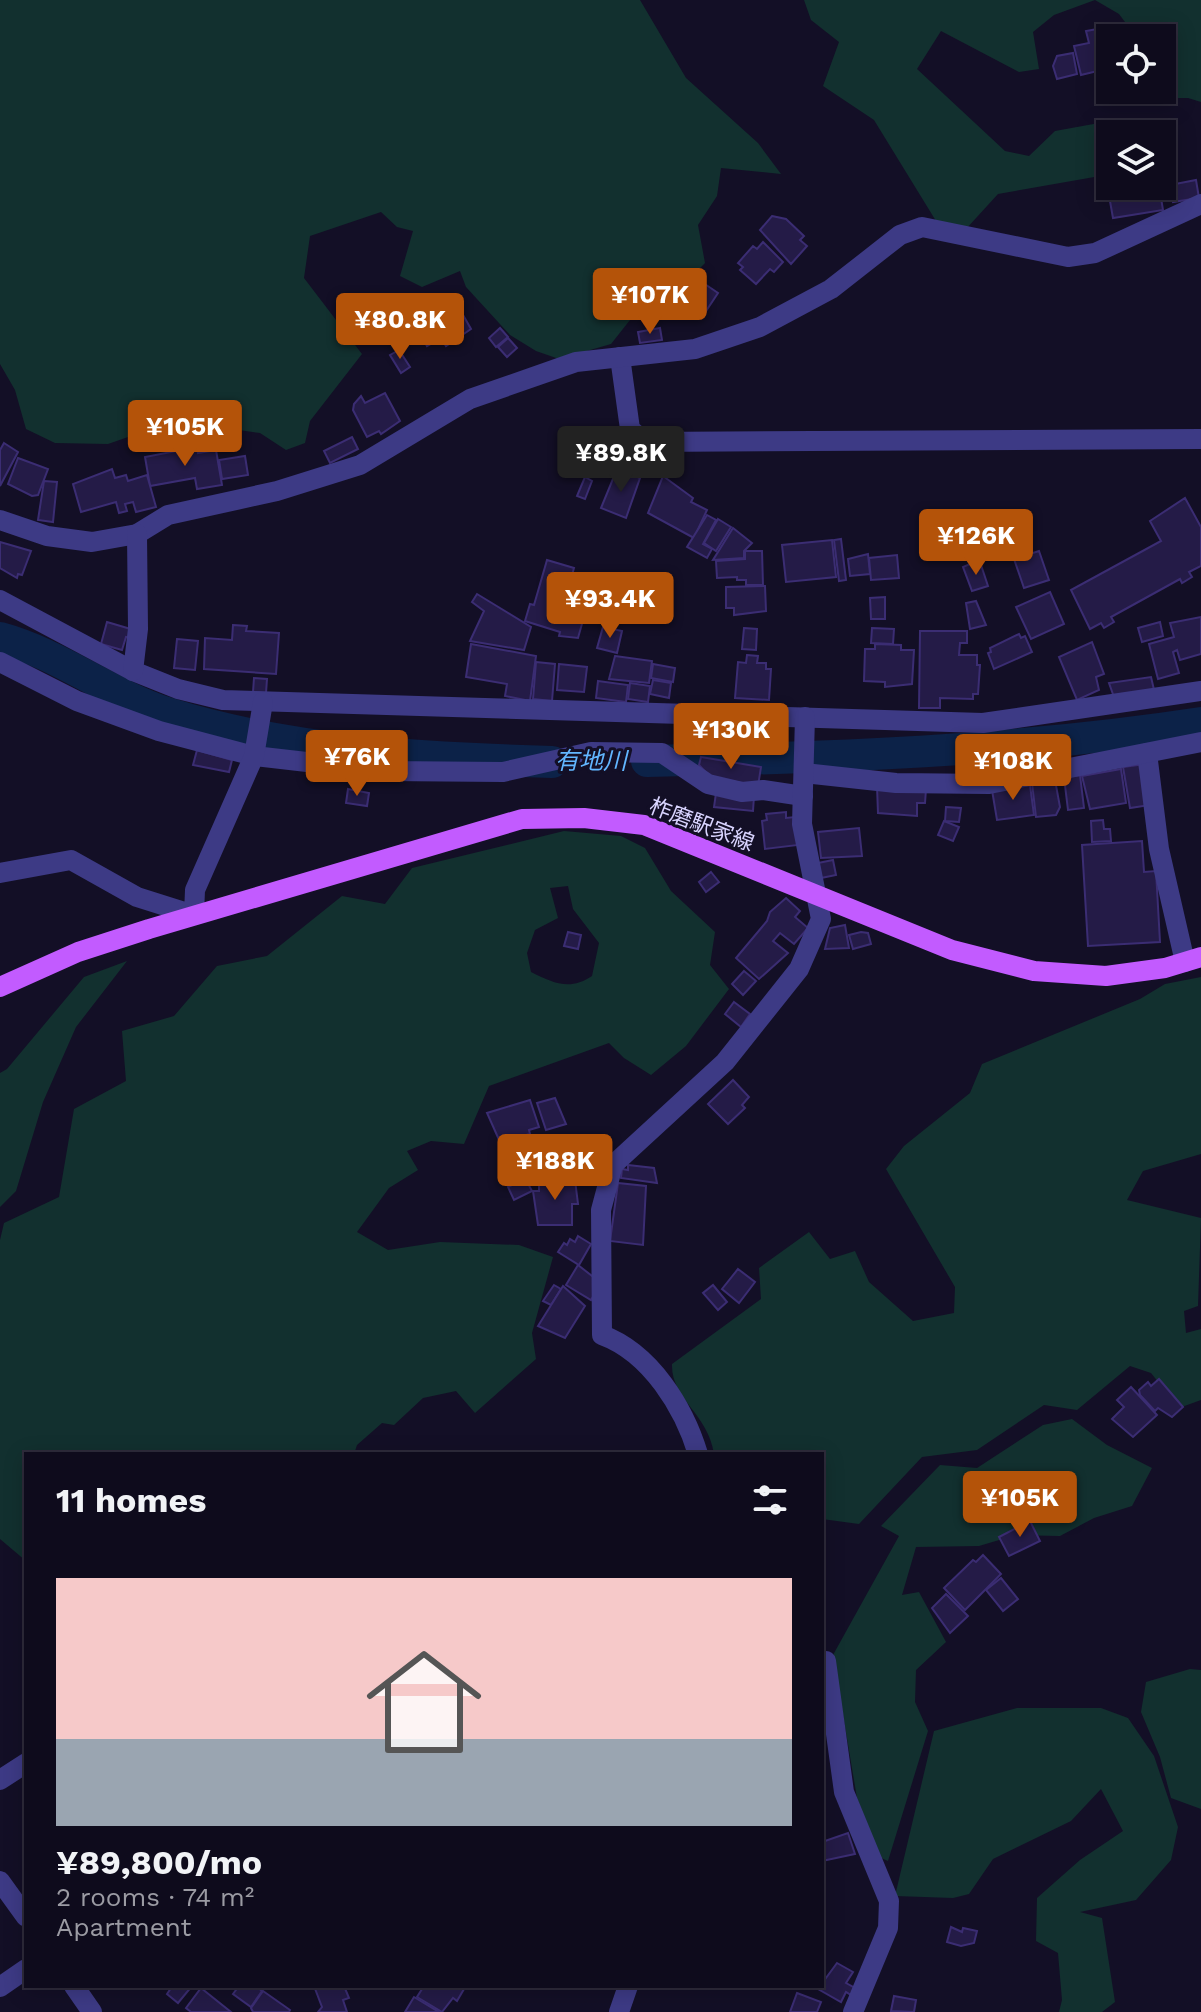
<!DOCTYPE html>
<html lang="en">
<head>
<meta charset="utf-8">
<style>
	body { margin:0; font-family:"Work Sans","Noto Sans JP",sans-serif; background:#1c1929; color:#f1f3f6; height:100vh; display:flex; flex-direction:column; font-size:30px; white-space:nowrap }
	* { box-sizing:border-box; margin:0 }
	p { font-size:26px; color:#9b9ba3 }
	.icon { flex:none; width:44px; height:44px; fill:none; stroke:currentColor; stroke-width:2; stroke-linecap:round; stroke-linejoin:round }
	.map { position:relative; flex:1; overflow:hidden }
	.drawer { position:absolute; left:24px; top:1452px; width:800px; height:536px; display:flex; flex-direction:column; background:#0e0b1c; border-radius:0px; box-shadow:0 4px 20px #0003,0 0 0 2px #2e2b3b }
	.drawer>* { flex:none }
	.controls { position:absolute; left:1096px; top:24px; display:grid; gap:16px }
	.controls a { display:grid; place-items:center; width:80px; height:80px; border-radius:0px; background:#0e0b1c; box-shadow:0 4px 20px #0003,0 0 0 2px #2e2b3b; font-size:40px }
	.price { position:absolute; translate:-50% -68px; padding:0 18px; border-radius:8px; background:#b45309; color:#fff; font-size:26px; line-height:52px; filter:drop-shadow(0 2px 4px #0008) }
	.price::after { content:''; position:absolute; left:50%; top:48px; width:24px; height:18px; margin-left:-12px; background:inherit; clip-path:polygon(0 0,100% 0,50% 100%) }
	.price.on { background:#222; color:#fff }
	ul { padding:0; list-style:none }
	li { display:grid; align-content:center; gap:16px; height:424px; padding:0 32px }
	li span { display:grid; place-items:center; height:248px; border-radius:0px; color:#555 }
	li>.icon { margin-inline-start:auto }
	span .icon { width:144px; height:144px; fill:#fffc; stroke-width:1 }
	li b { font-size:34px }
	h2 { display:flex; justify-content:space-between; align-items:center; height:96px; padding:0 32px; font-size:34px }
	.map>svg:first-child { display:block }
	.green { fill:#12302f; fill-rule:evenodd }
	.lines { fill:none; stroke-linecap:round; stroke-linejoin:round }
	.river { stroke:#0c2248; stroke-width:32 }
	.building { fill:#241b47; stroke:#3b2d73; stroke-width:2 }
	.minor { stroke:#3d3a85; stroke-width:20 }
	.major { stroke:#c25bff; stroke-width:20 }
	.labels { text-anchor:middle; stroke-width:6; stroke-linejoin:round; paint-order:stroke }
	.street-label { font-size:22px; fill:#d9d4ff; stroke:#130f26 }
	.water-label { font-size:24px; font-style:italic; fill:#62b6ff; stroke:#130f26 }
</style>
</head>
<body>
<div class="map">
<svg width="1201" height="2012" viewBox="0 0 1201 2012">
	<rect width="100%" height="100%" fill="#130f26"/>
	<!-- green -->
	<g class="green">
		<polygon points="0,0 640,0 686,78 758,143 781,174 721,168 717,196 698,225 705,263 652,318 630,320 611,344 559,359 536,351 510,335 466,287 460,271 422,287 400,276 413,231 397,227 381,212 310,236 304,278 362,354 310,421 305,443 286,450 260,433 204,425 151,429 108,444 55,443 26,429 15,390 0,364"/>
		<path d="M804,0H1201V102L1188,98H1154V90H1162V38H1137L1119,14L1095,0L1054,15L1033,32L1039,69L1019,72L941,31L917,69L1005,151L1029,156L1055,131L1099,123C1110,143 1115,157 1100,176L998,194L966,229L936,221L874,120L823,86L839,42L811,20Z"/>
		<path d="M564,831L621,836L645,848L671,891L715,932L710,965L729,989L686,1046L651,1075L624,1058L609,1043L489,1086L464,1144L431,1141L407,1151L418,1170L389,1188L357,1232L388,1250L440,1242L519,1245L553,1257L532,1333L536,1359L475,1413L456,1391L423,1398L394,1425L382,1423L357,1445L354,1454H269L267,1451L26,1454V1561L0,1539V1240L4,1223L59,1197L74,1109L126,1081L122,1031L174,1016L217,966L267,956L342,896L385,904L412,868ZM568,886L573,909L599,943L592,976C570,991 553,983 531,972L527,953L535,930L558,918L550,888Z"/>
		<polygon points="127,961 76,1027 43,1102 16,1191 0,1207 0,1073 7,1069 84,977"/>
		<path d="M1201,977V1154L1143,1171L1127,1200L1201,1218L1198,1306L1184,1311L1186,1333L1201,1329V1400L1179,1408L1151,1373L1130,1366L1077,1410L1044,1405L977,1450L922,1457L859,1524L822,1519V1454H714C708,1413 671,1399 672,1364L761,1299L759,1268L809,1232L830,1259L855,1251L869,1282L913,1321L954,1313L955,1287L886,1169L904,1146L970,1093L982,1064L1140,999L1165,984Z"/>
		<polygon points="1072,1419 1107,1445 1152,1468 1132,1506 1094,1518 1060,1536 1016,1535 979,1546 916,1547 902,1595 919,1592 946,1642 916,1670 915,1702 928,1731 888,1861 879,1857 857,1798 833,1655 899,1536 881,1526 940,1465 977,1468 1043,1425"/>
		<polygon points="1190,1669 1201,1670 1201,1809 1171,1798 1160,1757 1141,1712 1146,1682"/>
		<polygon points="1017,1708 1101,1708 1128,1718 1154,1756 1178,1827 1171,1860 1136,1900 1080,1912 1102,1918 1115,2002 1102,2012 1059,2012 1062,2000 1058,1953 1036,1941 1037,1898 1080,1860 1123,1831 1101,1789 1071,1821 993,1859 969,1894 953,1898 895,1896 934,1731"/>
	</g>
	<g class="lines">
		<!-- river -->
		<g class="river">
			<path d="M0,638C59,654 109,694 167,713C290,752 424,758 552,762"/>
			<path d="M647,761C832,758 1017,751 1201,723"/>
		</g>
	</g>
	<!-- building -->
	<g class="building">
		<polygon points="1109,27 1110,68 1081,75 1074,46 1089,43 1086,31"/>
		<polygon points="1073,53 1077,74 1057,79 1053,66 1057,56"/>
		<polygon points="1196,180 1199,198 1173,202 1170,185"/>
		<polygon points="1133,186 1159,186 1163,210 1113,218 1108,190"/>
		<polygon points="772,216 786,219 804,236 800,240 807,246 791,264 760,230"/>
		<polygon points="763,242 783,262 774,272 770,269 756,284 740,270 743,267 738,263 753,246 757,249"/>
		<polygon points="693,276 718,293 702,317 676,297"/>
		<polygon points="452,315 455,320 463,315 471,329 446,346 441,338 427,346 418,329"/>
		<polygon points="500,328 508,337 496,347 489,338"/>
		<polygon points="660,328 662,340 640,343 638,332"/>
		<polygon points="508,338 517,348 507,357 498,347"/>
		<polygon points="399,350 410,367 401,373 390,355"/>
		<polygon points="385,393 400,421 381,434 379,431 367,437 353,410 354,404 361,396 365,403"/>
		<polygon points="352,437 358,449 330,463 324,451"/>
		<polygon points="4,443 18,452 0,486 0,450"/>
		<polygon points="197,447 198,453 216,450 222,485 197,489 195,478 150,486 145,457"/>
		<polygon points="245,456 248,475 222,479 219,460"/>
		<polygon points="18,458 48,469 38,495 32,496 8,484"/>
		<polygon points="112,469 115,478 126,475 128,481 147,475 156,507 136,512 133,502 125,504 127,511 119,513 116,502 81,512 73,484"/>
		<polygon points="617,469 640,478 626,518 601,508"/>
		<polygon points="663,476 693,498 691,502 707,510 694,538 648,513"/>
		<polygon points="585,477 592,481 585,499 577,496"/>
		<polygon points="44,481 57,482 53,522 38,520"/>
		<polygon points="1185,498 1201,527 1201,566 1189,572 1192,577 1182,583 1180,579 1111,617 1114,622 1104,628 1101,623 1090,629 1071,590 1161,541 1150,521"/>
		<polygon points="707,515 716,520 703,544 712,549 707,558 687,547"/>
		<polygon points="718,519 731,527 716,551 704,543"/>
		<polygon points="733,528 752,543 744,551 744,558 713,560"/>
		<polygon points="841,539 846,580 839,581 834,540"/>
		<polygon points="832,540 836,577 786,582 782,545"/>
		<polygon points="0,542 31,551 22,575 18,574 17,578 0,568"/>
		<polygon points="745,551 762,551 763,585 746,585 746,580 737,580 737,577 717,578 716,561 745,559"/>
		<polygon points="1039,551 1049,580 1024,588 1014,559"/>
		<polygon points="868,554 870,574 850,576 848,559"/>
		<polygon points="897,555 899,578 871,580 869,558"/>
		<polygon points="547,560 574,568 569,586 591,592 578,638 559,636 560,632 525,621 530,604 534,605"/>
		<polygon points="972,563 974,568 981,565 988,586 972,591 963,567"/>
		<polygon points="765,586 766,611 734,615 734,608 726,608 726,587"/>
		<polygon points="1050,592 1064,624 1031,639 1016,607"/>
		<polygon points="477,594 531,627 524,650 470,641 484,611 472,602"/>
		<polygon points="885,597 885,619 871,619 870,598"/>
		<polygon points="976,601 986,625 970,629 966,603"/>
		<polygon points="1201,617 1201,654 1180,660 1177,650 1173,652 1179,673 1158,679 1149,644 1174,637 1170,623"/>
		<polygon points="107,622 134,630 132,638 126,637 122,650 101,644"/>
		<polygon points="1160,622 1163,636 1142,642 1138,628"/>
		<polygon points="233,625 247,626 246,631 279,633 276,674 204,669 205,638 232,640"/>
		<polygon points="603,627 622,631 617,653 597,648"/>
		<polygon points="744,628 757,629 756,650 742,649"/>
		<polygon points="872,628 894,629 893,644 871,643"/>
		<polygon points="920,631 967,631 967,643 960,643 959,655 977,655 977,665 980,665 978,694 973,694 973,699 940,698 940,708 919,708"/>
		<polygon points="1019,634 1021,638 1025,636 1032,652 994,669 988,653 991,652 990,648"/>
		<polygon points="177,639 198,641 195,670 174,668"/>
		<polygon points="1092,642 1104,674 1096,677 1099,690 1077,700 1059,657"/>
		<polygon points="471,644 536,656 530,701 505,696 507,684 466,677"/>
		<polygon points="875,644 901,645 901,650 914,650 912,684 885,687 885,682 864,681 865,649 875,649"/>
		<polygon points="747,655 758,656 757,663 766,663 766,669 771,669 769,700 735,698 738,662 746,663"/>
		<polygon points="615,656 652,661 649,683 609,679"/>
		<polygon points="536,662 555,664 552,701 533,699"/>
		<polygon points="559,664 587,667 584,692 557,690"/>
		<polygon points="653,664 675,668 673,682 651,678"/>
		<polygon points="1151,677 1155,694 1115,700 1109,683"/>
		<polygon points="254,678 267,679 266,693 253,692"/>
		<polygon points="653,680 671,683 669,698 650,694"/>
		<polygon points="598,681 628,685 626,702 596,698"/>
		<polygon points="630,683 650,686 648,702 628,699"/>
		<polygon points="197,750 232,760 229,772 193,765"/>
		<polygon points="701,757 761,767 758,786 710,777 699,765"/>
		<polygon points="1145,764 1150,805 1130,808 1123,767"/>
		<polygon points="1121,769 1126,803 1090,809 1082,776"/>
		<polygon points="1080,775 1084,808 1068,810 1064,777"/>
		<polygon points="1055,780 1060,807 1056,815 1036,817 1032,783"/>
		<polygon points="1030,785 1034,815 997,820 992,790"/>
		<polygon points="877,786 926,789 925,803 917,803 917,816 878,813"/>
		<polygon points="348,789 369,793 367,806 346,803"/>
		<polygon points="716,793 754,796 753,811 714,807"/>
		<polygon points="946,807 961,808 959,822 945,821"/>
		<polygon points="786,812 786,818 795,817 798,845 765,849 762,821 767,820 766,814"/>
		<polygon points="1103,820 1104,829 1110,829 1111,841 1092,842 1091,821"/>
		<polygon points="944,821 959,827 953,841 938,835"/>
		<polygon points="859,828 862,856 821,858 818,832"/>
		<polygon points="1142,841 1144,872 1156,871 1160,942 1088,946 1082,845"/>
		<polygon points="833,860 836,875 821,878 818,863"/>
		<polygon points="711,872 719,882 706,892 699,882"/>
		<polygon points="786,898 800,911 795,917 808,928 794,944 780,933 773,941 788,953 759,979 736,958 767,921 770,912"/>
		<polygon points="845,925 849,948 825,949 830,928"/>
		<polygon points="568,932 581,935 578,949 564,946"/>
		<polygon points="861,932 868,933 871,944 853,949 849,935"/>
		<polygon points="744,971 756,981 743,995 732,984"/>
		<polygon points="734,1002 750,1014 741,1027 725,1014"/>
		<polygon points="733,1080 749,1097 742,1105 745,1108 728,1124 708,1104"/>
		<polygon points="555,1098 566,1124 546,1130 537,1103"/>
		<polygon points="530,1100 539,1127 529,1130 530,1134 500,1142 487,1113"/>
		<polygon points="559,1145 583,1146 583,1170 558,1169"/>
		<polygon points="628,1165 654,1168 657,1183 621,1178 622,1169 628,1170"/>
		<polygon points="525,1178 532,1191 514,1200 508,1187"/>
		<polygon points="539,1180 575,1180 578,1204 572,1204 572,1225 538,1225 533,1191 539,1191"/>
		<polygon points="618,1183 646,1186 643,1245 610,1241"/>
		<polygon points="578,1236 591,1244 579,1265 558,1252 564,1243 567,1245 570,1239 575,1242"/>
		<polygon points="578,1265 601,1283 591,1300 566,1285"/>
		<polygon points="738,1269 755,1282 739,1303 722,1289"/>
		<polygon points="554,1285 561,1289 551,1305 543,1301"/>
		<polygon points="713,1285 727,1302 718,1310 703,1293"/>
		<polygon points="563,1286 585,1306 565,1338 538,1326"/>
		<polygon points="1159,1379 1183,1407 1172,1417 1158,1408 1155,1411 1140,1395 1139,1390 1148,1382 1151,1386"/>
		<polygon points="1131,1387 1157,1415 1133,1437 1112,1419 1124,1407 1117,1400"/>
		<polygon points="1030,1521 1040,1541 1009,1556 999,1537"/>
		<polygon points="983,1555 1001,1574 965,1610 944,1588 973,1560 976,1562"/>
		<polygon points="1001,1578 1018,1599 1003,1611 986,1590"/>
		<polygon points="946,1594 968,1616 950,1633 932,1608"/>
		<polygon points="848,1833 855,1854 822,1861 822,1842"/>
		<polygon points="951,1927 962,1932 963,1928 977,1931 974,1943 961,1946 947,1942"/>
		<polygon points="837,1963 853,1972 846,1983 855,1988 851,1995 846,1992 841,2002 818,1989"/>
		<polygon points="168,1986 192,1986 178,2003 167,1994 171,1988"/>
		<polygon points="239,1986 256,1986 262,1991 251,2007 233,1994"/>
		<polygon points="314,1986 344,1986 349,1998 343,2000 347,2012 318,2012 322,2007"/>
		<polygon points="424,1986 460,1986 464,1989 457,2001 453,1998 442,2012 417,1997"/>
		<polygon points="201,1988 231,2012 191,2012 186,2008"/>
		<polygon points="263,1991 290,2010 289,2012 253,2012 251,2008"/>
		<polygon points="797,1993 821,2002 817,2012 790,2012"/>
		<polygon points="894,1996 916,2000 914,2012 891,2011"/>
		<polygon points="414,1997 439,2012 405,2012"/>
	</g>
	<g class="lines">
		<!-- minor -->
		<g class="minor">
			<polyline points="620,357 630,429 645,442 1201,439"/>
			<polyline points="0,520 47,536 92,542 137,534 168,515 277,491 360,465 470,399 576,362 695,349 760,327 831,289 900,235 922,227 1068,257 1095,253 1201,204"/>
			<polyline points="0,600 133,671 178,689 223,700 983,723 1201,691"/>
			<polyline points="0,662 77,701 159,731 254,756 385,771 503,772 591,752 662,753 708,784 742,792 763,790 803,796"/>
			<polyline points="133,671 138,629 137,534"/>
			<polyline points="1147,753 1159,849 1185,962"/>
			<polyline points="804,773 896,783 989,784 1201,742"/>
			<polyline points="0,873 71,860 137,897 194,915 195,890 254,756 263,702"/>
			<path d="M698,1454C684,1408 651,1353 602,1335L601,1210L613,1165L725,1062L799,969L821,919L802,824L805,717"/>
			<polyline points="826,1661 844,1792 889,1901 888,1928 853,2012"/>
			<polyline points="0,1780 26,1763"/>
			<polyline points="0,1881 26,1917"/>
			<polyline points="74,1986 92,2012"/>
			<polyline points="0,1987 26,1969"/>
			<polyline points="619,2012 628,1986"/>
		</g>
		<!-- major -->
		<polyline class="major" points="0,987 78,952 149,929 522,819 584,818 644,825 952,950 1034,971 1106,976 1165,968 1201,957"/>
	</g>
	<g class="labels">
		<!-- street labels -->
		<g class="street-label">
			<text transform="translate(702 824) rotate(21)" y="8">柞磨駅家線</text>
		</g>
		<!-- water labels -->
		<g class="water-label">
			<text x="591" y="769">有地川</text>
		</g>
	</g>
</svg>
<div class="controls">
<a><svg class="icon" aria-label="locate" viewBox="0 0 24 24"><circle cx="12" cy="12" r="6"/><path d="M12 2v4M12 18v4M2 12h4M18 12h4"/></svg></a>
<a><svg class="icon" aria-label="layers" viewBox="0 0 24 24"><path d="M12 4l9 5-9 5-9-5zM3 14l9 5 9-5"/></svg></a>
</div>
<b class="price" style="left:650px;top:336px">¥107K</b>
<b class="price" style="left:400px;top:361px">¥80.8K</b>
<b class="price" style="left:185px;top:468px">¥105K</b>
<b class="price on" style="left:621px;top:494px">¥89.8K</b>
<b class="price" style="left:976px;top:577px">¥126K</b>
<b class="price" style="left:610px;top:640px">¥93.4K</b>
<b class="price" style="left:731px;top:771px">¥130K</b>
<b class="price" style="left:357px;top:798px">¥76K</b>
<b class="price" style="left:1013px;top:802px">¥108K</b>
<b class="price" style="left:555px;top:1202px">¥188K</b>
<b class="price" style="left:1020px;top:1539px">¥105K</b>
<section class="drawer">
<h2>11 homes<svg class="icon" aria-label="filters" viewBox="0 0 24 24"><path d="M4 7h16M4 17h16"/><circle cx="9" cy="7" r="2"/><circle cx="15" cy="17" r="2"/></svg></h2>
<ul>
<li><span style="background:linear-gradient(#f6c9c9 65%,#9aa5b1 0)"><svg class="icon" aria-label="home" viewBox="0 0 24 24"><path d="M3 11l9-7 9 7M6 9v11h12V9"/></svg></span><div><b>¥89,800/mo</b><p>2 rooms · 74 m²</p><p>Apartment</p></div></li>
</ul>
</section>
</div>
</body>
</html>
